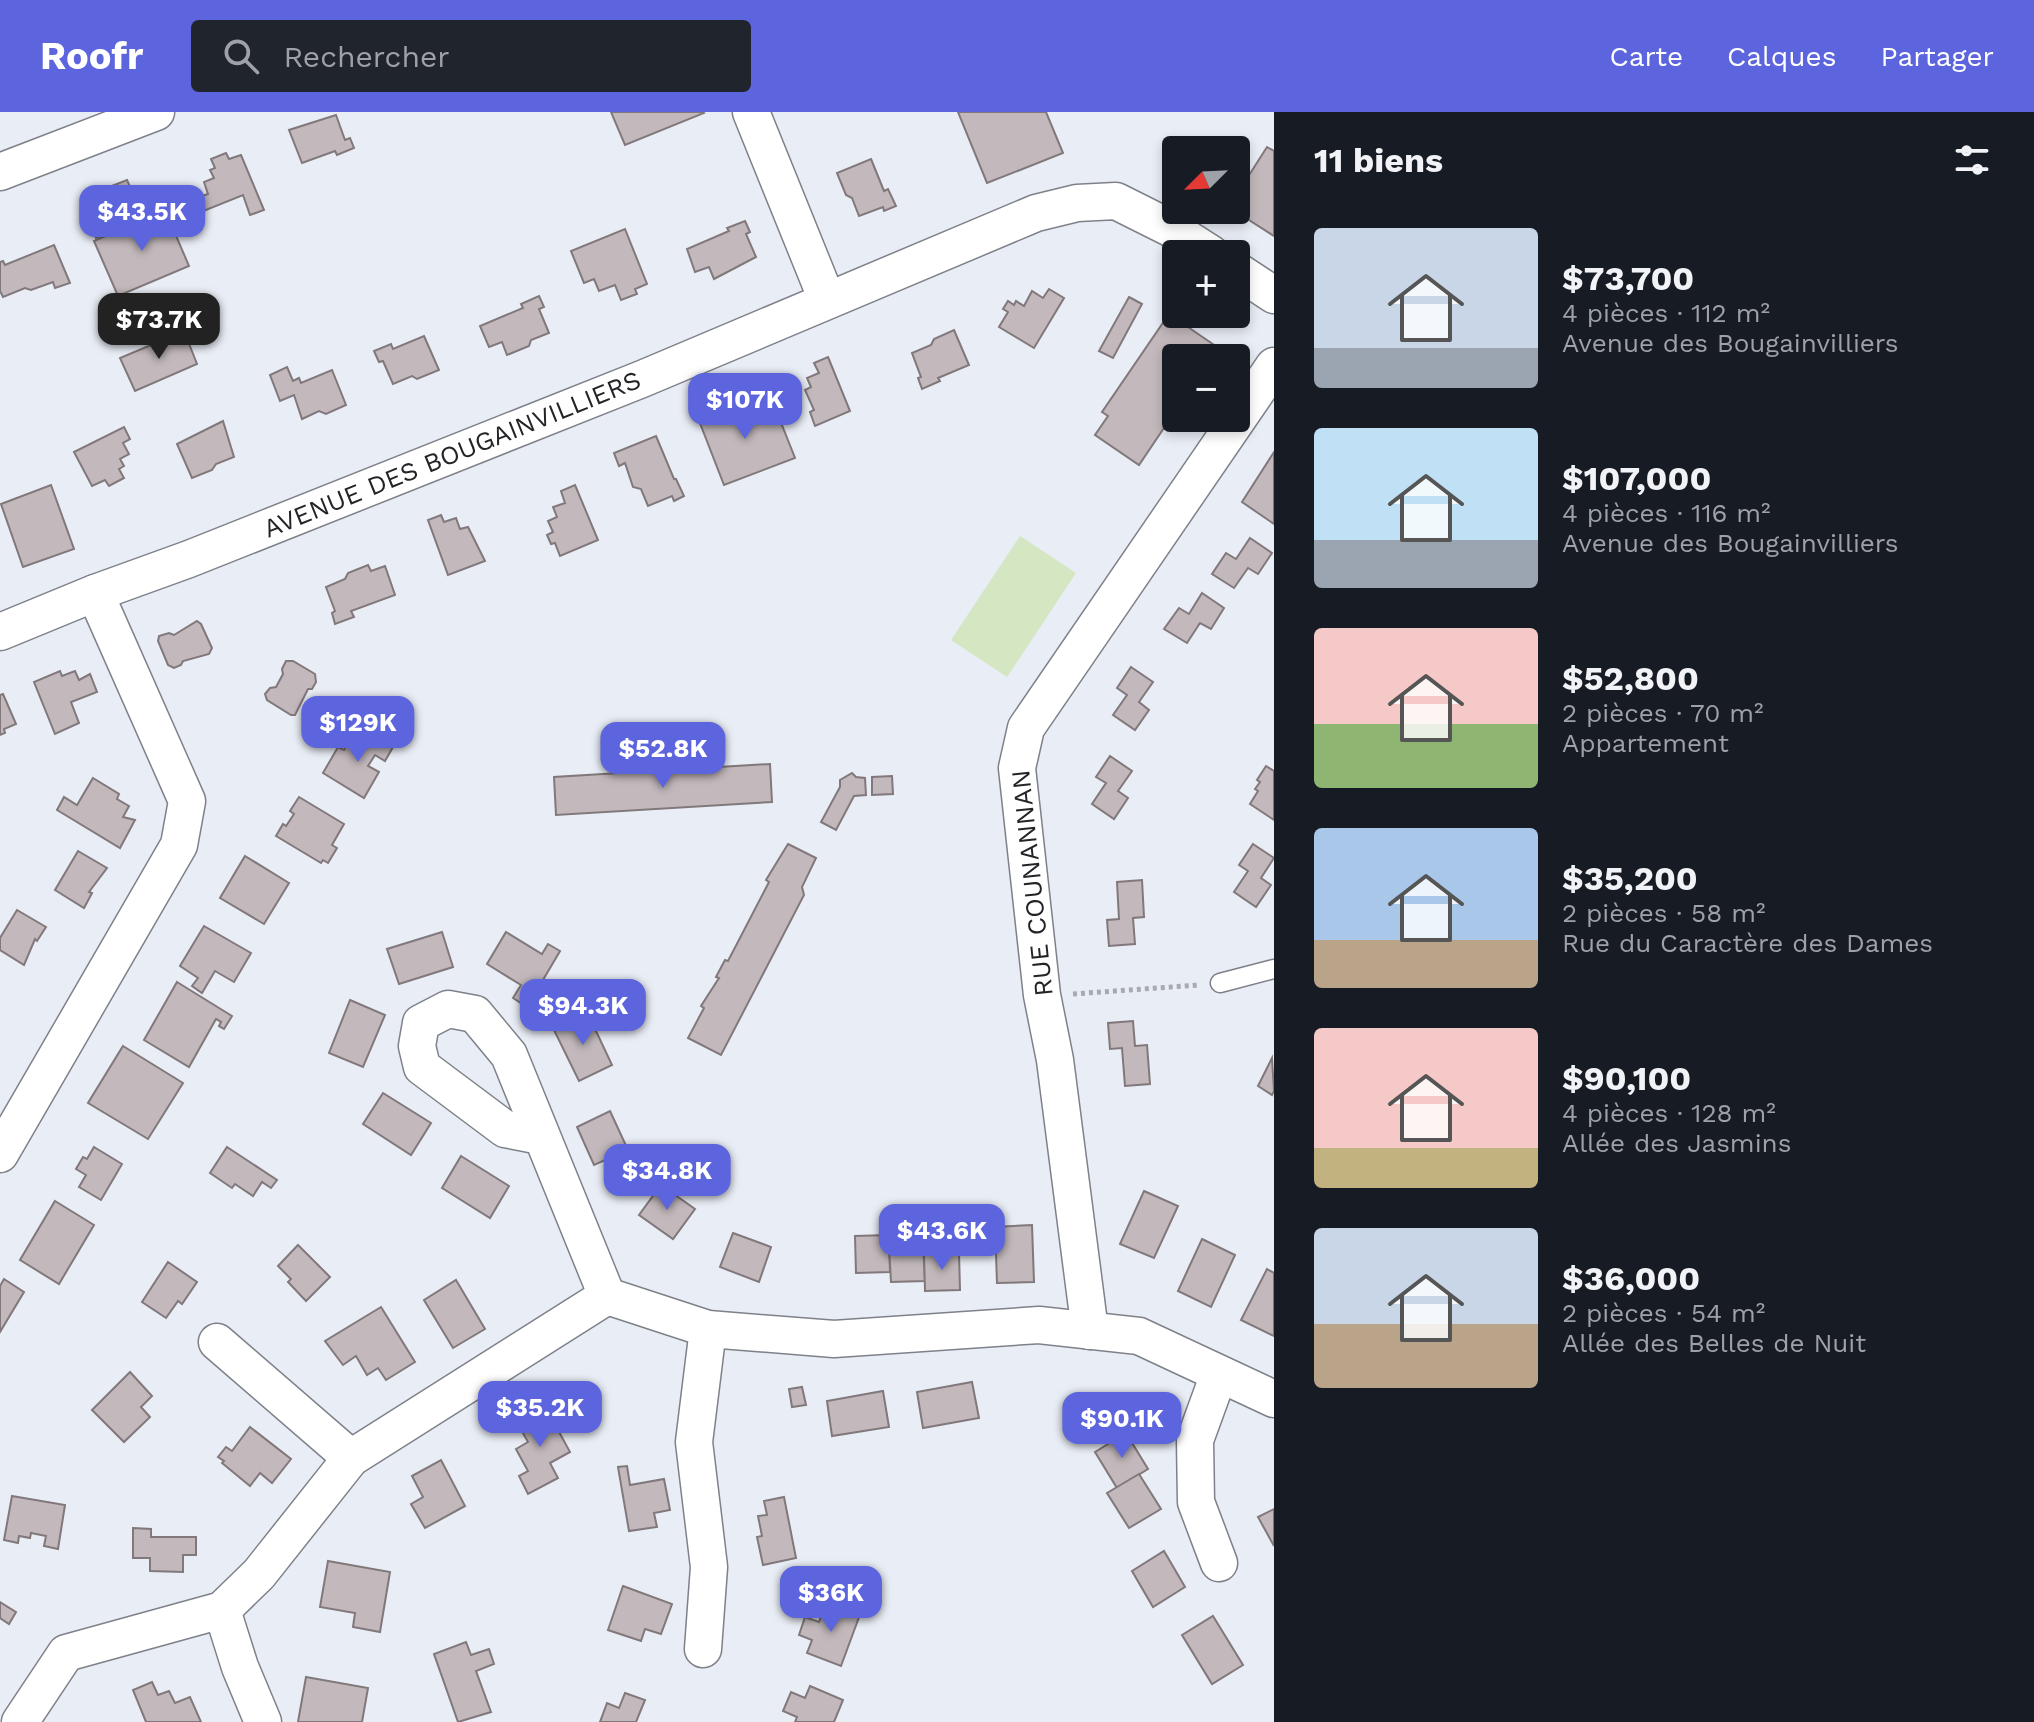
<!DOCTYPE html>
<html lang="fr">
<head>
<meta charset="utf-8">
<style>
	body { margin:0; font-family:"Work Sans",sans-serif; background:#20242c; color:#f1f3f6; height:100vh; display:flex; flex-direction:column; font-size:30px; white-space:nowrap }
	* { box-sizing:border-box; margin:0 }
	p { font-size:26px; color:#9ea1a6 }
	.icon { flex:none; width:44px; height:44px; fill:none; stroke:currentColor; stroke-width:2; stroke-linecap:round; stroke-linejoin:round }
	.map { position:relative; flex:1; overflow:hidden }
	.drawer { display:flex; flex-direction:column; background:#171b24; width:760px }
	.drawer>* { flex:none }
	.needle { width:52px; rotate:246deg }
	.tools { position:absolute; left:1162px; top:24px; display:grid; gap:16px }
	.tools a { display:grid; place-items:center; width:88px; height:88px; border-radius:8px; background:#171b24; box-shadow:0 4px 12px #0003; font-size:40px }
	.price { position:absolute; translate:-50% -68px; padding:0 18px; border-radius:16px; background:#5c65dd; color:#fff; font-size:26px; line-height:52px; filter:drop-shadow(0 2px 4px #0008) }
	.price::after { content:''; position:absolute; left:50%; top:48px; width:24px; height:18px; margin-left:-12px; background:inherit; clip-path:polygon(0 0,100% 0,50% 100%) }
	.price.on { background:#222; color:#fff }
	ul { padding:0; list-style:none }
	li { display:flex; align-items:center; gap:24px; height:200px; padding:0 40px }
	li span { display:grid; place-items:center; flex:none; width:224px; height:160px; border-radius:8px; color:#555 }
	li>.icon { margin-inline-start:auto }
	span .icon { width:96px; height:96px; fill:#fffc; stroke-width:1 }
	li b { font-size:34px }
	h2 { display:flex; justify-content:space-between; align-items:center; height:96px; padding:0 40px; font-size:34px }
	header { display:flex; align-items:center; gap:48px; box-sizing:border-box; height:112px; padding:0 40px; background:#5c65dd; color:#fff }
	header strong { font-size:38px }
	nav { display:flex; gap:44px; margin-inline-start:auto; font-size:28px }
	.search { width:560px; height:72px; background:#20242c; display:flex; align-items:center; gap:20px; box-sizing:border-box; padding:0 28px; border-radius:8px; color:#9ea1a6; font-size:30px }
	main { display:flex; flex:1; min-height:0 }
	.map>svg:first-child { display:block }
	.green { fill:#d4e6c2 }
	.building { fill:#c3b9bc; stroke:#81787b; stroke-width:2 }
	.lines { fill:none; stroke-linecap:round; stroke-linejoin:round }
	.service-casing { stroke:#7e8189; stroke-width:21 }
	.minor-casing { stroke:#7e8189; stroke-width:39 }
	.path { stroke:#a7aab1; stroke-width:5; stroke-dasharray:4 4; stroke-linecap:butt }
	.service { stroke:#fff; stroke-width:18 }
	.minor { stroke:#fff; stroke-width:36 }
	.labels { text-anchor:middle; stroke-width:8; stroke-linejoin:round; paint-order:stroke }
	.street-label { font-size:26px; fill:#232427; stroke:#fff }
</style>
</head>
<body>
<header>
<strong>Roofr</strong>
<div class="search"><svg class="icon" aria-label="search" viewBox="0 0 24 24"><circle cx="10" cy="10" r="6"/><path d="M15 15l6 6"/></svg>Rechercher</div>
<nav><a>Carte</a><a>Calques</a><a>Partager</a></nav>
</header>
<main>
<div class="map">
<svg width="1274" height="1610" viewBox="0 0 1274 1610">
	<rect width="100%" height="100%" fill="#e9edf5"/>
	<!-- green -->
	<polygon class="green" points="1020,424 1076,461 1007,565 951,528"/>
	<!-- building -->
	<g class="building">
		<polygon points="611,0 703,0 704,1 625,33"/>
		<polygon points="958,0 1046,0 1063,41 987,71"/>
		<polygon points="336,3 345,28 350,26 354,36 337,43 335,39 302,51 289,18"/>
		<polygon points="1267,35 1274,39 1274,124 1238,101 1246,89 1237,82"/>
		<polygon points="226,41 229,47 241,43 264,98 250,103 243,83 201,100 196,86 208,82 204,70 214,66 210,58 215,56 211,47"/>
		<polygon points="871,47 884,79 888,77 896,94 884,99 883,95 859,104 852,86 846,83 837,61"/>
		<polygon points="127,68 142,102 112,115 113,119 96,126 92,115 95,114 85,90 103,82 104,77"/>
		<polygon points="165,98 189,154 118,184 94,129"/>
		<polygon points="745,109 750,120 746,122 756,145 714,167 709,155 695,160 687,137 729,119 727,116"/>
		<polygon points="625,117 647,172 635,177 637,182 621,188 615,173 599,179 594,167 584,171 571,139"/>
		<polygon points="54,133 70,171 55,176 53,170 31,178 25,176 3,185 0,179 0,150 3,149 5,153"/>
		<polygon points="1049,177 1064,186 1034,236 999,215 1008,200 1003,197 1008,189 1014,193 1016,189 1024,194 1032,179 1043,186"/>
		<polygon points="539,184 544,195 539,197 549,221 531,228 529,234 507,243 502,230 489,235 480,214 523,196 521,192"/>
		<polygon points="1129,185 1142,192 1113,246 1099,239"/>
		<polygon points="1169,202 1220,237 1214,246 1176,246 1176,298 1139,353 1095,323 1108,304 1102,300"/>
		<polygon points="954,218 969,253 938,266 940,269 922,277 918,266 921,265 912,241 931,233 934,227"/>
		<polygon points="184,219 197,252 135,279 120,246"/>
		<polygon points="424,224 439,258 417,267 412,264 393,272 383,249 379,250 374,239 391,232 393,237"/>
		<polygon points="828,245 850,299 815,314 810,300 814,298 805,278 811,275 807,266 819,261 814,251"/>
		<polygon points="287,255 293,269 299,266 301,271 332,258 346,293 326,302 319,299 302,307 294,283 280,289 270,263"/>
		<polygon points="744,288 752,307 776,298 795,346 724,373 698,306"/>
		<polygon points="223,309 234,345 216,352 212,358 192,366 177,332"/>
		<polygon points="124,315 130,327 123,331 129,342 120,347 124,354 119,357 124,366 109,374 105,368 92,374 74,340"/>
		<polygon points="656,324 674,367 676,367 684,384 674,389 672,384 648,394 641,377 633,375 625,351 619,354 614,341"/>
		<polygon points="1274,340 1274,412 1242,390"/>
		<polygon points="51,373 74,437 23,455 1,392"/>
		<polygon points="575,373 598,428 560,444 555,431 551,432 547,423 553,420 548,409 557,405 553,395 565,391 561,379"/>
		<polygon points="441,403 444,410 456,406 460,417 468,415 485,449 448,463 428,408"/>
		<polygon points="1250,426 1272,441 1258,462 1248,456 1234,476 1212,462 1226,441 1236,447"/>
		<polygon points="368,453 371,459 385,454 395,483 351,499 354,505 335,512 332,501 335,499 326,475 345,467 348,461"/>
		<polygon points="1202,481 1224,496 1211,517 1200,511 1187,531 1164,517 1179,496 1189,502"/>
		<polygon points="197,509 201,512 212,536 209,542 183,549 181,553 174,556 168,553 158,529 159,524 169,521 174,523"/>
		<polygon points="286,549 293,549 315,562 316,570 312,577 308,577 295,603 291,603 267,588 265,582 270,576 276,575 283,562 282,557"/>
		<polygon points="1131,555 1153,570 1139,590 1149,598 1135,618 1113,603 1127,583 1117,576"/>
		<polygon points="60,559 62,564 75,559 79,568 90,562 97,580 71,590 79,611 55,622 34,570"/>
		<polygon points="3,582 16,612 4,617 5,621 0,623 0,583"/>
		<polygon points="365,619 393,635 385,649 375,643 368,654 379,660 364,686 323,661 338,635 344,638 351,627 360,632 364,626 361,624"/>
		<polygon points="1110,644 1132,659 1118,679 1128,686 1114,707 1092,692 1106,671 1096,665"/>
		<polygon points="770,652 772,690 556,703 554,665"/>
		<polygon points="1266,654 1274,659 1274,708 1250,692 1258,679 1255,677 1260,670 1257,668"/>
		<polygon points="852,661 856,665 865,666 866,683 854,684 836,718 821,710 840,675 840,668"/>
		<polygon points="892,664 893,682 872,683 872,665"/>
		<polygon points="93,666 119,682 117,687 129,694 123,705 135,708 120,736 57,698 64,685 77,693"/>
		<polygon points="299,685 344,712 332,733 337,736 328,751 323,748 321,751 276,724 283,712 286,714 294,702 290,699"/>
		<polygon points="788,732 816,746 802,775 804,783 721,943 688,926 704,896 701,894 719,866 716,865 725,848 728,849 769,770 766,768"/>
		<polygon points="1253,732 1274,746 1261,766 1271,773 1256,795 1234,780 1248,759 1239,753"/>
		<polygon points="78,739 107,756 89,780 92,781 84,796 55,778"/>
		<polygon points="245,744 289,771 264,812 220,786"/>
		<polygon points="1142,768 1144,805 1133,806 1135,832 1109,834 1107,808 1119,807 1117,770"/>
		<polygon points="17,798 46,815 37,829 35,827 24,853 0,838 0,826"/>
		<polygon points="204,814 251,841 234,870 215,859 202,881 192,874 198,866 180,854"/>
		<polygon points="442,820 453,855 399,872 387,837"/>
		<polygon points="506,820 542,842 548,832 560,839 527,895 513,886 521,873 487,852"/>
		<polygon points="177,870 232,904 224,917 219,914 221,910 216,907 189,955 144,928"/>
		<polygon points="350,888 385,903 363,955 329,941"/>
		<polygon points="588,902 612,953 579,969 554,918"/>
		<polygon points="1133,909 1135,934 1147,933 1150,972 1125,974 1122,936 1110,937 1108,911"/>
		<polygon points="123,934 183,971 148,1027 88,991"/>
		<polygon points="1272,946 1274,979 1272,983 1258,974"/>
		<polygon points="383,981 431,1011 411,1043 363,1012"/>
		<polygon points="610,999 628,1038 594,1053 577,1015"/>
		<polygon points="94,1035 122,1052 101,1088 79,1075 86,1063 76,1057 83,1045 87,1047"/>
		<polygon points="227,1035 277,1068 271,1076 262,1070 253,1084 235,1072 232,1076 210,1061"/>
		<polygon points="461,1044 509,1074 490,1106 442,1076"/>
		<polygon points="661,1073 695,1097 673,1127 639,1103"/>
		<polygon points="1144,1079 1178,1094 1154,1146 1120,1132"/>
		<polygon points="55,1089 94,1113 59,1172 20,1148"/>
		<polygon points="1032,1113 1034,1170 997,1171 995,1115"/>
		<polygon points="733,1121 771,1135 759,1170 720,1155"/>
		<polygon points="889,1123 890,1160 856,1161 855,1124"/>
		<polygon points="1202,1127 1235,1143 1211,1195 1178,1179"/>
		<polygon points="923,1132 925,1169 891,1170 889,1134"/>
		<polygon points="298,1133 330,1165 306,1189 288,1170 291,1167 278,1154"/>
		<polygon points="959,1141 960,1178 925,1179 924,1142"/>
		<polygon points="168,1150 197,1170 182,1192 178,1189 166,1206 142,1190"/>
		<polygon points="1267,1157 1274,1161 1274,1224 1241,1208"/>
		<polygon points="4,1167 24,1180 0,1220 0,1174"/>
		<polygon points="456,1168 485,1217 453,1236 424,1188"/>
		<polygon points="381,1195 415,1250 386,1268 378,1256 367,1263 356,1244 343,1253 325,1229"/>
		<polygon points="130,1260 152,1284 141,1295 150,1305 124,1330 92,1298"/>
		<polygon points="972,1270 979,1306 923,1316 917,1280"/>
		<polygon points="802,1275 806,1293 792,1295 789,1277"/>
		<polygon points="883,1279 889,1315 832,1324 827,1289"/>
		<polygon points="545,1294 570,1340 550,1351 558,1366 528,1382 519,1364 528,1359 516,1337 528,1330 516,1309"/>
		<polygon points="250,1315 291,1347 272,1371 260,1361 250,1374 222,1351 224,1349 218,1345 226,1335 232,1339"/>
		<polygon points="1126,1321 1148,1357 1117,1376 1095,1340"/>
		<polygon points="441,1348 465,1394 425,1416 411,1392 423,1385 412,1364"/>
		<polygon points="627,1354 630,1373 664,1367 670,1398 654,1401 657,1415 629,1419 618,1355"/>
		<polygon points="1139,1362 1161,1397 1129,1416 1107,1381"/>
		<polygon points="12,1384 65,1393 58,1437 44,1434 46,1424 31,1421 30,1426 19,1424 18,1431 4,1428"/>
		<polygon points="784,1385 796,1446 763,1453 757,1425 762,1424 758,1404 767,1403 764,1389"/>
		<polygon points="1274,1397 1274,1434 1258,1405"/>
		<polygon points="133,1416 151,1417 151,1425 196,1425 196,1443 183,1443 183,1460 150,1459 150,1446 133,1446"/>
		<polygon points="1164,1439 1185,1475 1153,1495 1132,1459"/>
		<polygon points="328,1449 390,1460 380,1520 353,1515 355,1501 320,1495"/>
		<polygon points="623,1474 672,1492 661,1522 645,1517 641,1529 608,1518"/>
		<polygon points="0,1490 16,1500 9,1512 0,1506"/>
		<polygon points="846,1490 862,1497 841,1554 807,1541 812,1528 799,1523 805,1505 819,1510 824,1497 842,1503"/>
		<polygon points="1213,1504 1243,1553 1212,1572 1182,1523"/>
		<polygon points="466,1530 471,1543 489,1537 494,1552 476,1559 491,1600 458,1610 434,1542"/>
		<polygon points="306,1565 368,1576 362,1610 298,1610"/>
		<polygon points="152,1570 158,1583 169,1579 175,1591 190,1585 201,1610 146,1610 133,1578"/>
		<polygon points="810,1574 843,1588 834,1610 795,1610 797,1605 783,1599 791,1580 805,1586"/>
		<polygon points="625,1581 645,1588 636,1610 600,1610 607,1591 619,1596"/>
	</g>
	<g class="lines">
		<defs>
			<polyline id="service" points="1220,871 1274,857"/>
			<g id="minor">
				<polyline points="751,0 827,188"/>
				<polyline points="0,60 156,0"/>
				<polyline points="1236,158 1274,183"/>
				<polyline points="0,520 95,481 189,447 642,267 1036,101 1077,91 1116,89 1172,117 1211,142"/>
				<polyline points="541,1024 505,1017 422,955 417,934 421,911 448,897 475,902 509,943 607,1184"/>
				<polyline points="0,1042 179,733 187,689 95,481"/>
				<polyline points="607,1184 708,1217 834,1227 1039,1213 1139,1224 1274,1287"/>
				<polyline points="1090,1219 1055,948 1042,883 1017,656 1026,616 1274,254"/>
				<polyline points="217,1230 351,1346"/>
				<polyline points="1219,1451 1196,1390 1195,1328 1219,1262"/>
				<polyline points="222,1498 240,1555 263,1610"/>
				<polyline points="703,1537 709,1455 694,1330 708,1217"/>
				<polyline points="20,1610 66,1541 222,1498 259,1462 351,1346 607,1184"/>
			</g>
		</defs>
		<!-- service casing -->
		<use href="#service" class="service-casing"/>
		<!-- minor casing -->
		<use href="#minor" class="minor-casing"/>
		<!-- path -->
		<polyline class="path" points="1073,882 1199,873"/>
		<!-- service -->
		<use href="#service" class="service"/>
		<!-- minor -->
		<use href="#minor" class="minor"/>
	</g>
	<g class="labels">
		<!-- street labels -->
		<g class="street-label">
			<text transform="translate(452 342) rotate(-22)" y="9">AVENUE DES BOUGAINVILLIERS</text>
			<text transform="translate(1032 771) rotate(-96)" y="9">RUE COUNANNAN</text>
		</g>
	</g>
</svg>
<div class="tools">
<a><svg class="needle" viewBox="-14 -14 28 28"><path d="M0-13l5 13h-10z" fill="#e53935"/><path d="M0 13l5-13h-10z" fill="#9ea1a6"/></svg></a>
<a>+</a>
<a>−</a>
</div>
<b class="price" style="left:142px;top:141px">$43.5K</b>
<b class="price on" style="left:159px;top:249px">$73.7K</b>
<b class="price" style="left:745px;top:329px">$107K</b>
<b class="price" style="left:358px;top:652px">$129K</b>
<b class="price" style="left:663px;top:678px">$52.8K</b>
<b class="price" style="left:583px;top:935px">$94.3K</b>
<b class="price" style="left:667px;top:1100px">$34.8K</b>
<b class="price" style="left:942px;top:1160px">$43.6K</b>
<b class="price" style="left:540px;top:1337px">$35.2K</b>
<b class="price" style="left:1122px;top:1348px">$90.1K</b>
<b class="price" style="left:831px;top:1522px">$36K</b>
</div>
<section class="drawer">
<h2>11 biens<svg class="icon" aria-label="filters" viewBox="0 0 24 24"><path d="M4 7h16M4 17h16"/><circle cx="9" cy="7" r="2"/><circle cx="15" cy="17" r="2"/></svg></h2>
<ul>
<li><span style="background:linear-gradient(#c9d6e8 75%,#9aa5b1 0)"><svg class="icon" aria-label="home" viewBox="0 0 24 24"><path d="M3 11l9-7 9 7M6 9v11h12V9"/></svg></span><div><b>$73,700</b><p>4 pièces · 112 m²</p><p>Avenue des Bougainvilliers</p></div></li>
<li><span style="background:linear-gradient(#bfe0f5 70%,#9aa5b1 0)"><svg class="icon" aria-label="home" viewBox="0 0 24 24"><path d="M3 11l9-7 9 7M6 9v11h12V9"/></svg></span><div><b>$107,000</b><p>4 pièces · 116 m²</p><p>Avenue des Bougainvilliers</p></div></li>
<li><span style="background:linear-gradient(#f6c9c9 60%,#8fb573 0)"><svg class="icon" aria-label="home" viewBox="0 0 24 24"><path d="M3 11l9-7 9 7M6 9v11h12V9"/></svg></span><div><b>$52,800</b><p>2 pièces · 70 m²</p><p>Appartement</p></div></li>
<li><span style="background:linear-gradient(#a9c7e8 70%,#b9a48a 0)"><svg class="icon" aria-label="home" viewBox="0 0 24 24"><path d="M3 11l9-7 9 7M6 9v11h12V9"/></svg></span><div><b>$35,200</b><p>2 pièces · 58 m²</p><p>Rue du Caractère des Dames</p></div></li>
<li><span style="background:linear-gradient(#f6c9c9 75%,#c2b280 0)"><svg class="icon" aria-label="home" viewBox="0 0 24 24"><path d="M3 11l9-7 9 7M6 9v11h12V9"/></svg></span><div><b>$90,100</b><p>4 pièces · 128 m²</p><p>Allée des Jasmins</p></div></li>
<li><span style="background:linear-gradient(#c9d6e8 60%,#b9a48a 0)"><svg class="icon" aria-label="home" viewBox="0 0 24 24"><path d="M3 11l9-7 9 7M6 9v11h12V9"/></svg></span><div><b>$36,000</b><p>2 pièces · 54 m²</p><p>Allée des Belles de Nuit</p></div></li>
</ul>
</section>
</main>
</body>
</html>
